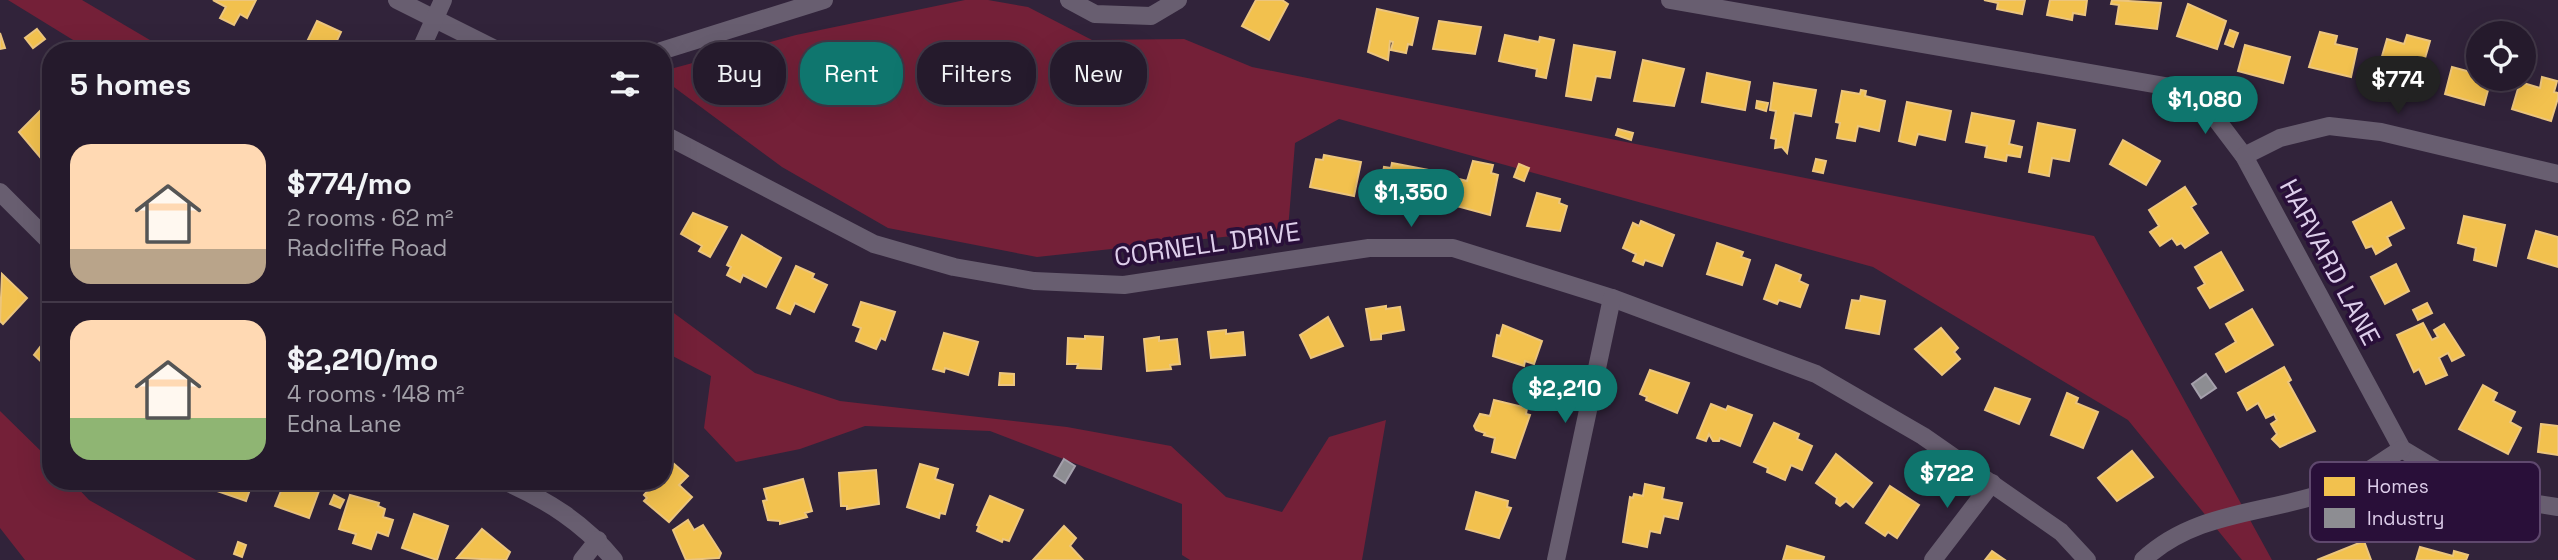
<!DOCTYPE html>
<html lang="en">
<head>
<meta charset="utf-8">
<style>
	body { margin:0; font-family:"Space Grotesk",sans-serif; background:#312738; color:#f1f3f6; height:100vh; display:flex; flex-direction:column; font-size:26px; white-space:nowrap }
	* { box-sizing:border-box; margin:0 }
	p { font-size:23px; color:#a3a1a9 }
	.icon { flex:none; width:38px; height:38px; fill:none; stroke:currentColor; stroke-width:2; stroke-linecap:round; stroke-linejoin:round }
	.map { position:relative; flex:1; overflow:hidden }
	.drawer { position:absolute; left:42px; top:42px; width:630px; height:448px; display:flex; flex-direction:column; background:#251a2c; border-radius:28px; box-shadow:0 7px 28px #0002,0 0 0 2px #423848 }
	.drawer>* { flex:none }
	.top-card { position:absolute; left:693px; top:42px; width:665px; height:63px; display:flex; gap:14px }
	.controls { position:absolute; left:2466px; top:21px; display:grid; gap:14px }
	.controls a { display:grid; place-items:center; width:70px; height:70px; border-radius:50%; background:#251a2c; box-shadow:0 7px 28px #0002,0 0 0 2px #423848; font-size:35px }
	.price { position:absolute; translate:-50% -60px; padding:0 16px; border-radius:24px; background:#0f766e; color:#fff; font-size:23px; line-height:46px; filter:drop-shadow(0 2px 4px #0008) }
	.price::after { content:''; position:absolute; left:50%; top:42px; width:21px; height:16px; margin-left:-10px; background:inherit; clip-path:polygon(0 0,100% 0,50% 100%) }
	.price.current { background:#222; color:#fff }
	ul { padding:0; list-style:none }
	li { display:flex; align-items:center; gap:21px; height:175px; padding:0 28px }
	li+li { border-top:2px solid #423848 }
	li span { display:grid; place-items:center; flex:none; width:196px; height:140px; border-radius:21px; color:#555 }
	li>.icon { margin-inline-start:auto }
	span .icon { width:84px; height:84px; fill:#fffc; stroke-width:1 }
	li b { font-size:30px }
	h2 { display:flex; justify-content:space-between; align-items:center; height:84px; padding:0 28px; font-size:30px }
	.pill { padding:0 24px; border-radius:28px; background:#251a2c; box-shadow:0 7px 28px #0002,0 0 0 2px #423848; font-size:24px; line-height:63px }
	.pill.current { background:#0f766e; color:#fff }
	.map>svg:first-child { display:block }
	.green { fill:#742038 }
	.homes { fill:#f2c14e; stroke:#ecc57d; stroke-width:2 }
	.industry { fill:#8d8d92; stroke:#a5a0ac; stroke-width:2 }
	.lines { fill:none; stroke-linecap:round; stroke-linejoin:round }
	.street { stroke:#685e70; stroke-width:18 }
	.labels { text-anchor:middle; stroke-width:7; stroke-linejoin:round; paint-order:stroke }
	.street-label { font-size:26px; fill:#ddceea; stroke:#290f39 }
	.key { fill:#290f39; stroke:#5f486e; stroke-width:2 }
	.key-label { font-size:19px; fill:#ddceea }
</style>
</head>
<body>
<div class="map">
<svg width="2558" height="560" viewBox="0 0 2558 560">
	<rect width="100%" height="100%" fill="#31233a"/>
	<!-- green -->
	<g class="green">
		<polygon points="8,0 82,0 155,43 161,51 91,51"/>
		<polygon points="965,0 988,0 1028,7 1092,40 1184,39 1252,67 2094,236 2272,560 2242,560 2128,420 1873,267 1339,119 1295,143 1288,230 1037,257 888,228 782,167 663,79 663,71 796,35"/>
		<polygon points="663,305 755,373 840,401 1067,427 1171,446 1226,497 1282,512 1329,437 1386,420 1362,560 1190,560 1182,555 1182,504 990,431 865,426 800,449 736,462 704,428 711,376 663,351"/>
		<polygon points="0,411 51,461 51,481 71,481 89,500 196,560 25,560 0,528"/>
	</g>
	<!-- homes -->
	<g class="homes">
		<polygon points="213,0 256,0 247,18 240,14 234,25 220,18 226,7"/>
		<polygon points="1256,0 1282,0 1288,4 1269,40 1242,26"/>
		<polygon points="1984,0 2025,0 2022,14 1997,9 1998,3"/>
		<polygon points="2050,0 2087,0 2085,15 2073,13 2072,20 2047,15"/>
		<polygon points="2112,0 2161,3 2157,29 2116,24 2119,5 2111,4"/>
		<polygon points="2188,4 2226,21 2217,49 2177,36"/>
		<polygon points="1377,9 1418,18 1412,45 1408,44 1406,53 1391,50 1393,42 1390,41 1388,60 1368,52"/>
		<polygon points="317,21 341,32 332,51 304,48"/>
		<polygon points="1439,21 1481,27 1475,54 1433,49"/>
		<polygon points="37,29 45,39 33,48 25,38"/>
		<polygon points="2230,30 2238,33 2233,47 2225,44"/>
		<polygon points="2320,32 2337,36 2335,44 2357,49 2351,77 2309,67"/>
		<polygon points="0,33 5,48 0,49"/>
		<polygon points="1505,35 1539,42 1540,37 1554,40 1546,78 1536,76 1537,69 1499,61"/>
		<polygon points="2407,35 2430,41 2416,89 2376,77 2387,39 2404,44"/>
		<polygon points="1574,45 1615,52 1610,78 1596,76 1591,100 1566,96"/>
		<polygon points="2245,45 2290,57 2283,83 2238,71"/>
		<polygon points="1643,60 1684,69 1674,106 1634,101"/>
		<polygon points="2452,67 2478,74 2478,79 2491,79 2484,105 2445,94"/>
		<polygon points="1707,73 1750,82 1745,110 1702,102"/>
		<polygon points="2542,77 2557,81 2554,92 2558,93 2558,98 2551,121 2512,109 2520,82 2540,88"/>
		<polygon points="1774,83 1816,90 1811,116 1794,113 1787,153 1782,147 1775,148 1776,139 1771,138 1776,111 1770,110"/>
		<polygon points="1861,90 1866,91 1865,96 1885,101 1879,131 1858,126 1855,141 1837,138 1840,123 1836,122 1842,91 1860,94"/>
		<polygon points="51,100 51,162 43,154 40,157 19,132"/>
		<polygon points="1757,101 1768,103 1766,111 1756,108"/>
		<polygon points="1907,102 1951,111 1945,140 1918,134 1915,145 1899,141"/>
		<polygon points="1972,113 2014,121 2009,144 2022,147 2020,157 2007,155 2006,161 1985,157 1987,146 1966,142"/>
		<polygon points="2038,123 2075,130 2069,161 2052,158 2049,176 2029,172"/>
		<polygon points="1618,129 1633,133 1631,140 1616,135"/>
		<polygon points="2123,140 2160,161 2146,185 2110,164"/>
		<polygon points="1324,155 1361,162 1354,196 1310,187 1316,159 1323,160"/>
		<polygon points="1816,159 1826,161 1823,173 1813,171"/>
		<polygon points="1473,161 1493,165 1491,173 1498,175 1490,215 1453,205 1459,179 1467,181"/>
		<polygon points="1392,163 1429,170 1423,202 1379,194 1384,167 1391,168"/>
		<polygon points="1519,164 1529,168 1524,181 1514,177"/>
		<polygon points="2185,187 2196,204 2191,207 2208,233 2185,248 2181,243 2177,245 2172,238 2160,246 2150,232 2159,226 2149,210"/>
		<polygon points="1537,193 1560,199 1559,203 1567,206 1560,231 1527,226"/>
		<polygon points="2391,202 2404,228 2387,237 2391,245 2376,254 2372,246 2366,248 2353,222"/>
		<polygon points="693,213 727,227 710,257 699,251 702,246 681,234"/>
		<polygon points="2464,216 2505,225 2496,266 2474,260 2476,248 2458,243"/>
		<polygon points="1641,221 1674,235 1662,266 1645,260 1643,265 1633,261 1636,254 1623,248 1633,223 1639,226"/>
		<polygon points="2536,231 2558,237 2558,267 2528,258"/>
		<polygon points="742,235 781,258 766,287 743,275 740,282 727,275 731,267 727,265"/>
		<polygon points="1717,243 1743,252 1741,257 1750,260 1742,285 1707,274"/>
		<polygon points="2221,252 2243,290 2210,308 2198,288 2205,284 2195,267"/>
		<polygon points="2396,264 2409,291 2385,304 2371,277"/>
		<polygon points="1776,265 1801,275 1799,281 1808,285 1800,307 1779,300 1777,304 1764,299"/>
		<polygon points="796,266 814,274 812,278 827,285 814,312 795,303 790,314 777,308"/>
		<polygon points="2,274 27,298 3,324 0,321"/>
		<polygon points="1861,296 1885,301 1879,334 1846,328 1852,300 1860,301"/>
		<polygon points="861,302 895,312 885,340 881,338 876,349 856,341 861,328 853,325"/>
		<polygon points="2427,303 2432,313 2418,320 2413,310"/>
		<polygon points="1386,306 1386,309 1400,307 1404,330 1381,334 1381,339 1371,340 1366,309"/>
		<polygon points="2252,309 2273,345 2226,372 2216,354 2236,342 2226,324"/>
		<polygon points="1328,317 1343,346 1311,358 1300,335"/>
		<polygon points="2423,323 2432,340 2438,337 2434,330 2444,324 2464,355 2452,361 2448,353 2439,358 2447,375 2426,384 2419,369 2414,372 2397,335"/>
		<polygon points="1503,325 1542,341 1534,364 1525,361 1524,366 1493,356 1497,335 1500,336"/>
		<polygon points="1941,328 1958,348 1954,352 1960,359 1942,375 1915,349"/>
		<polygon points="1226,330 1226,334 1243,332 1245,355 1211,358 1208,332"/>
		<polygon points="51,333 51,371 34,355"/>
		<polygon points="944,333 978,342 968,375 945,368 944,372 933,369"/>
		<polygon points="1085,336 1103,337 1101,369 1077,368 1078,364 1067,364 1068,338 1085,339"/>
		<polygon points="1159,337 1159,341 1177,339 1180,364 1170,365 1171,369 1147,371 1144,339"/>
		<polygon points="2284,367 2291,380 2288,382 2315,431 2280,447 2272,439 2277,434 2271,424 2277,420 2274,414 2266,418 2258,403 2247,410 2238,393"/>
		<polygon points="1650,370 1689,383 1677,413 1646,400 1647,397 1640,394"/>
		<polygon points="1000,373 1014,374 1014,385 999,385"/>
		<polygon points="2483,385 2497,393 2493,401 2515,412 2510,422 2521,428 2508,454 2459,429"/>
		<polygon points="1995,388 2030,399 2019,424 1985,410"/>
		<polygon points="2067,393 2078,398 2076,403 2098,412 2083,448 2051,435"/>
		<polygon points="1494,400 1527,408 1526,414 1530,415 1515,458 1492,452 1495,438 1484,435 1485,433 1476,430 1474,426 1480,414 1490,416"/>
		<polygon points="1711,404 1726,410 1728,406 1752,415 1740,446 1720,438 1719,441 1713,441 1709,434 1706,441 1697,438"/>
		<polygon points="1774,423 1799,434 1797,439 1812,446 1802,470 1791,465 1785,480 1767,472 1768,468 1754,462"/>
		<polygon points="2541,424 2558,426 2558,455 2538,452"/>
		<polygon points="2132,451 2153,477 2117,501 2098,478"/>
		<polygon points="1836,454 1872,483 1853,507 1846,501 1840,506 1836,503 1837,498 1816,483"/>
		<polygon points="673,463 688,476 679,485 692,497 669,522 644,501 647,498 644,495 656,481 663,481 663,473"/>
		<polygon points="920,464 938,469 935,479 953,485 945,514 940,513 939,518 907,507"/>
		<polygon points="876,470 879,504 847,509 847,506 841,506 839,473"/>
		<polygon points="803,479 812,511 805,513 807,517 780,524 780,521 768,520 763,501 767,500 764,489"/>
		<polygon points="214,481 253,481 246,501 211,489"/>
		<polygon points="285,481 301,481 320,488 309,518 275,506"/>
		<polygon points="1645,484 1664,488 1662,499 1682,503 1678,519 1664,516 1660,533 1650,531 1647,547 1623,542 1630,497 1633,498 1634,494 1643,496"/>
		<polygon points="1890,486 1919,505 1897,538 1888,532 1885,536 1866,523"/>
		<polygon points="1476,492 1508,501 1507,507 1511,508 1499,538 1466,529"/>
		<polygon points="334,495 344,500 340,508 330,504"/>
		<polygon points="350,495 379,503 378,506 385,509 383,517 393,520 388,536 377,532 371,549 353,543 356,534 339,529"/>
		<polygon points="990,496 1023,510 1009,541 1003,539 1002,542 977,531 979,526 977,525"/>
		<polygon points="414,514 448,526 437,560 402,548"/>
		<polygon points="688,520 694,530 703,525 721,553 719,558 686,560 673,530"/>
		<polygon points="1064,526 1076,538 1070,546 1083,560 1033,560"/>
		<polygon points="482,529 510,552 506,560 457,558"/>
		<polygon points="2364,541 2371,560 2317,560"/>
		<polygon points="238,542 246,545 242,557 234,554"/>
		<polygon points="1787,546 1824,557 1823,560 1783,560"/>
		<polygon points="2420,547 2453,556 2454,551 2468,555 2466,560 2416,560"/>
		<polygon points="1992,551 2005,560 1985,560"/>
	</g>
	<!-- industry -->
	<g class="industry">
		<polygon points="2206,374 2216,388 2201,398 2192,384"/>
		<polygon points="1064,459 1075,466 1065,483 1054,476"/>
	</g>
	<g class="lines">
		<!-- street -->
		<g class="street">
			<polyline points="397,0 499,51"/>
			<polyline points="1069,0 1095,14 1151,16 1178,0"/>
			<polyline points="1670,0 2165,86 2210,111 2244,156 2402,449 2452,479 2499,498 2558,507"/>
			<polyline points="420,51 443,0"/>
			<polyline points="661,51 824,0"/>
			<polyline points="663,134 874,244 954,267 1034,281 1124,285 1369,248 1453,248 1612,298 1816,374 1923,436 2061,532 2087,560"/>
			<polyline points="2244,156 2280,138 2329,126 2381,132 2558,174"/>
			<polyline points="0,192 51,243"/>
			<path d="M504,481C547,500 584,523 614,560"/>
			<polyline points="582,560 598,540"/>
			<polyline points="1556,560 1612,298"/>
			<polyline points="1933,560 1992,483"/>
			<path d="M2143,560C2195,511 2265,514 2327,492C2353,483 2379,463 2402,449"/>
		</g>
	</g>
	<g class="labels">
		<!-- street labels -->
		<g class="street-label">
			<text transform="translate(1207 244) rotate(-8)" y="9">CORNELL DRIVE</text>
			<text transform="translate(2330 262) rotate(62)" y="9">HARVARD LANE</text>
		</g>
	</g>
	<!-- legend -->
	<rect x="2310" y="462" width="230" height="80" rx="10" class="key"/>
	<rect x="2324" y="477" width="31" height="19" fill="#f2c14e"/>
	<rect x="2324" y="508" width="31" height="20" fill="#8d8d92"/>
	<g class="key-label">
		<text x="2367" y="493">Homes</text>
		<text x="2367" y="525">Industry</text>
	</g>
</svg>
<div class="controls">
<a><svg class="icon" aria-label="locate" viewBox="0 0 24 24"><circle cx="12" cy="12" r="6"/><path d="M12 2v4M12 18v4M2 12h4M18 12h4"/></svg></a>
</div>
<b class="price current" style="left:2398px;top:116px">$774</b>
<b class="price" style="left:2205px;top:136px">$1,080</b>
<b class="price" style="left:1411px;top:229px">$1,350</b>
<b class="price" style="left:1565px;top:425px">$2,210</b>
<b class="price" style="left:1947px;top:510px">$722</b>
<div class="top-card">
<a class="pill">Buy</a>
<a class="pill current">Rent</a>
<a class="pill">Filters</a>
<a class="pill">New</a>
</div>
<section class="drawer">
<h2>5 homes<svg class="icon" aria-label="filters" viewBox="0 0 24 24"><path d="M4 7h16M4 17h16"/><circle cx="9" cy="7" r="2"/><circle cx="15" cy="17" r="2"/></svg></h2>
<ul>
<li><span style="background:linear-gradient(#ffd9b3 75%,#b9a48a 0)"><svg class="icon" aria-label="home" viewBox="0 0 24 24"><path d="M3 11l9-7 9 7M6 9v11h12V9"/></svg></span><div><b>$774/mo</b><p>2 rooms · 62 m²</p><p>Radcliffe Road</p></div></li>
<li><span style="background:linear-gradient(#ffd9b3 70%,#8fb573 0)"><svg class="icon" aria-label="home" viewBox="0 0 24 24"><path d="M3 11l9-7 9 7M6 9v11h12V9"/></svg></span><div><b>$2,210/mo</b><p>4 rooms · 148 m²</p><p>Edna Lane</p></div></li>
</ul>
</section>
</div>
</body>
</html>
